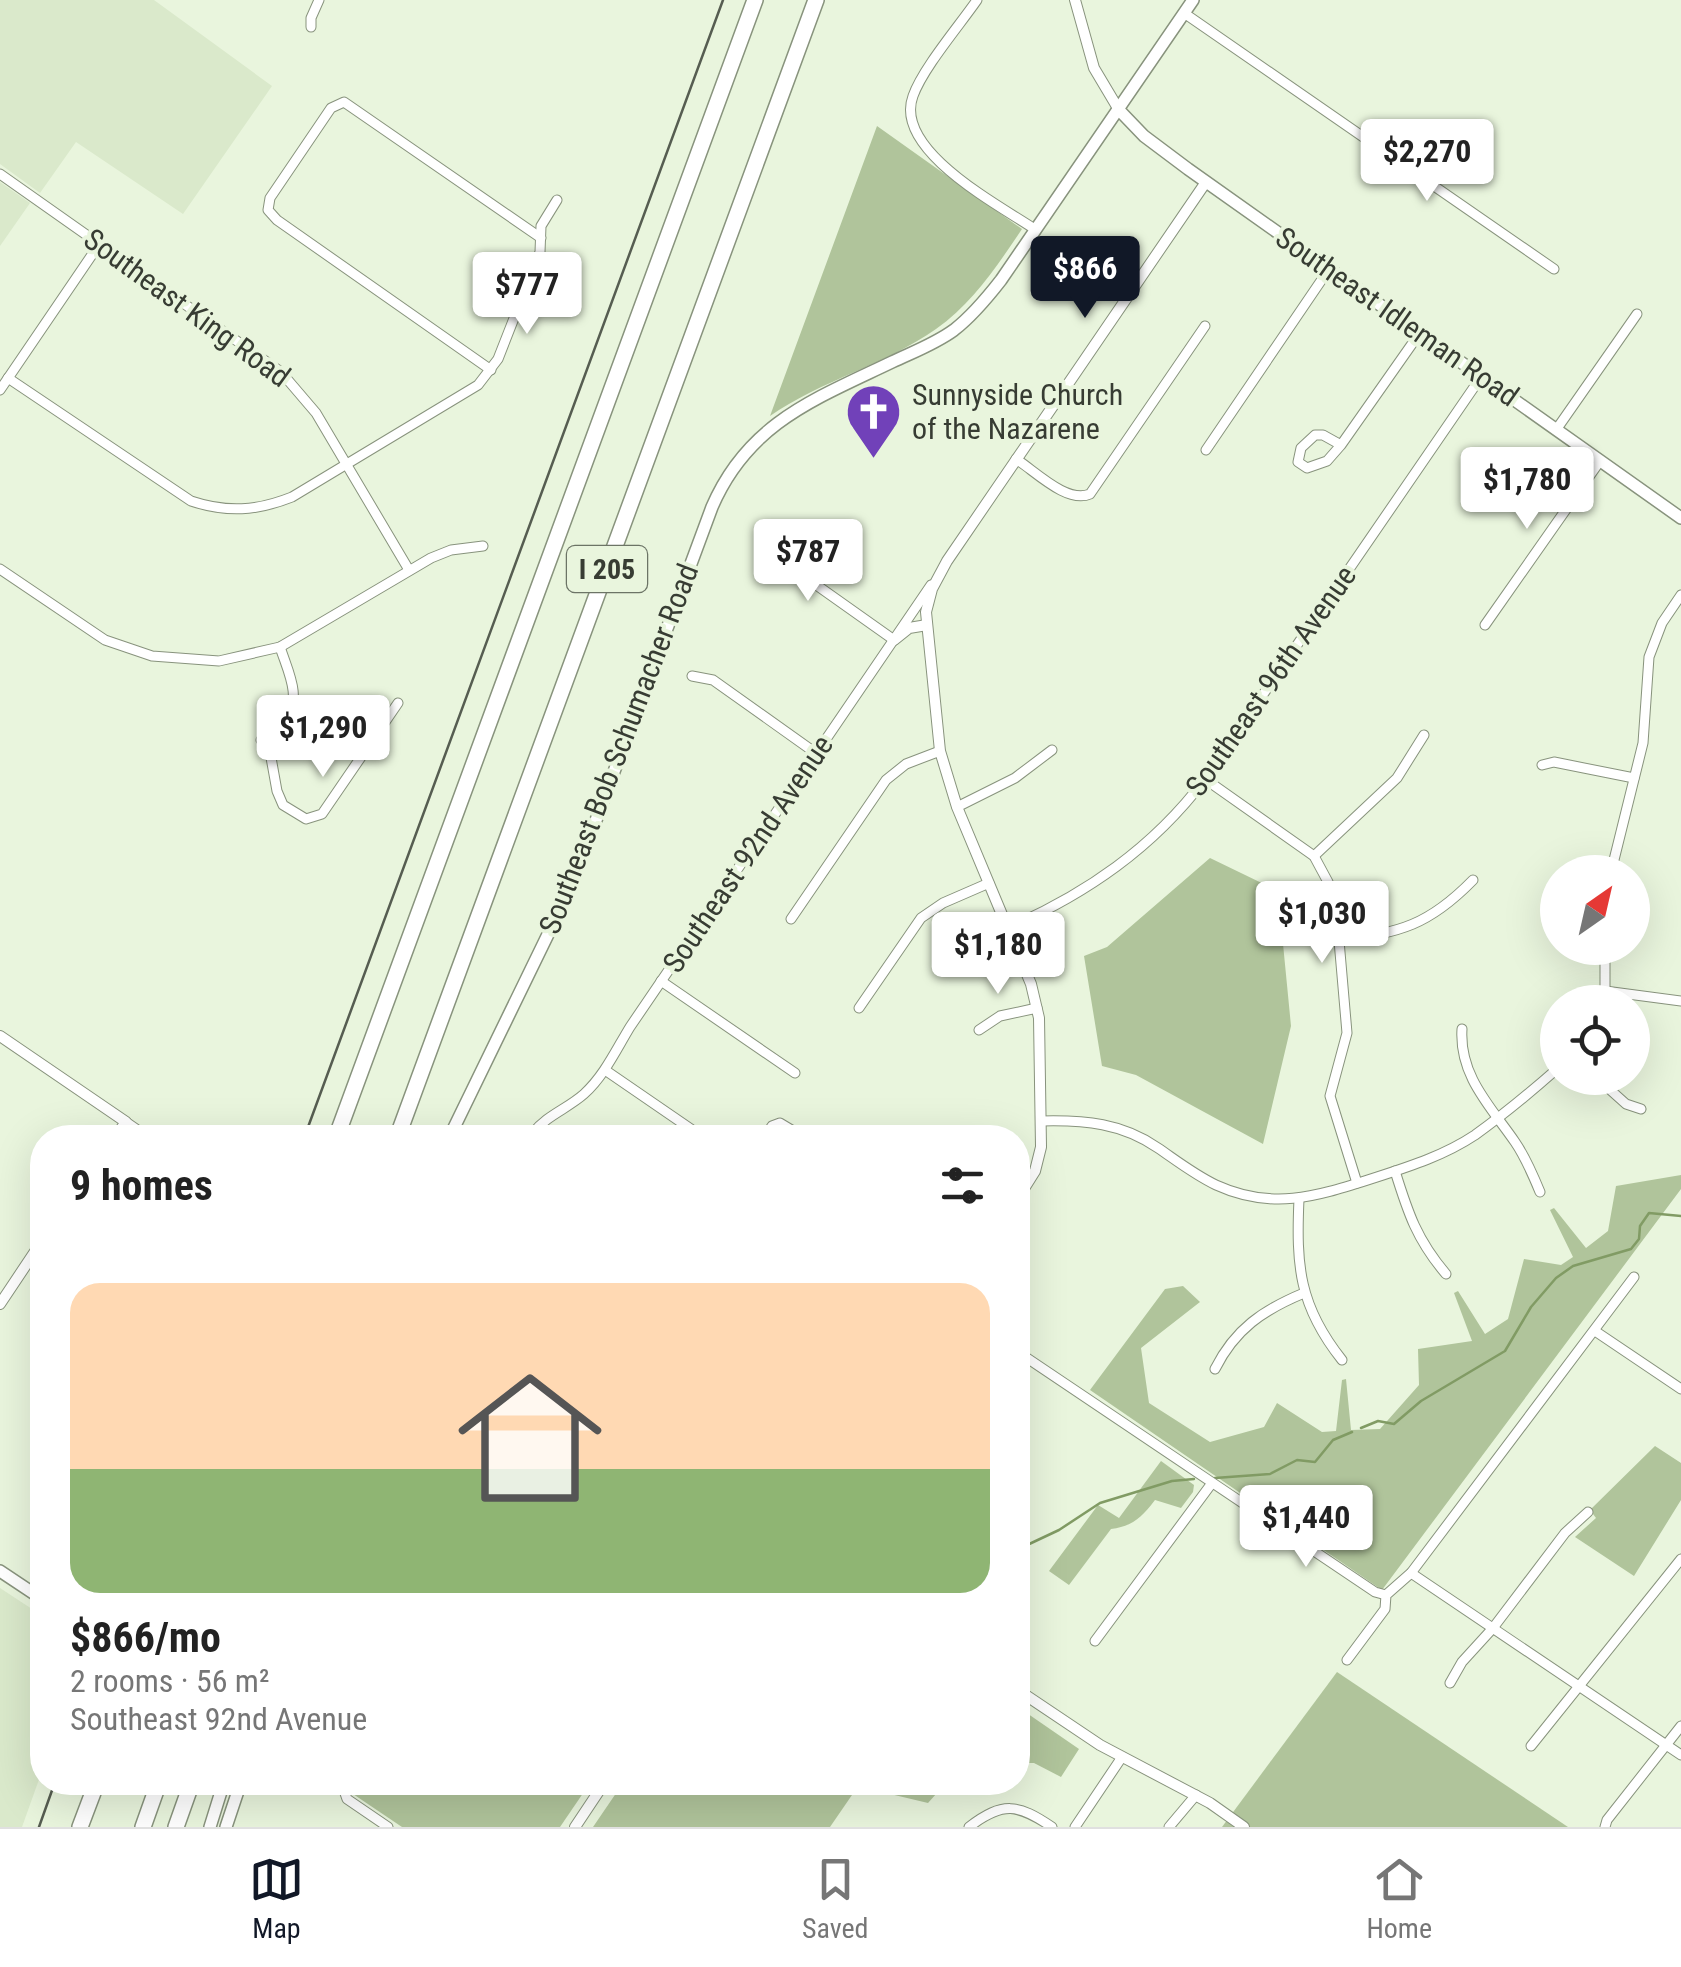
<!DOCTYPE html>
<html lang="en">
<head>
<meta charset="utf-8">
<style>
	body { margin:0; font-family:"Roboto Condensed",sans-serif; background:#f2f2f2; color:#222; height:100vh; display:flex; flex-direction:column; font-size:38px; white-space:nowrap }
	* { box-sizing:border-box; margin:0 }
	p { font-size:32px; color:#767676 }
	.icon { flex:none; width:55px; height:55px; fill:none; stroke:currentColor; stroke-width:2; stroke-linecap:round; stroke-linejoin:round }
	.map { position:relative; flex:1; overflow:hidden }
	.panel { position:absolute; left:30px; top:1125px; width:1000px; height:670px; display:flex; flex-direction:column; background:#fff; border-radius:40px; box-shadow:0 10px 40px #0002 }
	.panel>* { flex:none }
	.needle { width:65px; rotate:34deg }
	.tools { position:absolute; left:1540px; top:855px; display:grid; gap:20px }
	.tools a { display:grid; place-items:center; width:110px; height:110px; border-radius:50%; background:#fff; box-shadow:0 10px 40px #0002; font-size:50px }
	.price { position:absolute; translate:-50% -85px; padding:0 22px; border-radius:10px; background:#fff; color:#222; font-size:32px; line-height:65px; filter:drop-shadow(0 2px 5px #0008) }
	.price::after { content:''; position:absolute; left:50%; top:60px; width:30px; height:22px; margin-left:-15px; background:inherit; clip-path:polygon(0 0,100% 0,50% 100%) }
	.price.on { background:#111827; color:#fff }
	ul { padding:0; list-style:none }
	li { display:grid; align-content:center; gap:20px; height:530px; padding:0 40px }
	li+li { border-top:2px solid #e0e0e0 }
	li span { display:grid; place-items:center; height:310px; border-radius:30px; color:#555 }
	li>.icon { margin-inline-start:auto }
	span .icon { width:180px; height:180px; fill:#fffc; stroke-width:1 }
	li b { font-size:42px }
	h2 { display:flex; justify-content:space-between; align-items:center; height:120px; padding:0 40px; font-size:42px }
	.tabs { display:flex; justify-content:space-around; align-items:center; height:140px; border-top:2px solid #e0e0e0; background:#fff; font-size:28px; color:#767676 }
	.tabs a { display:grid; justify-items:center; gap:5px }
	.tabs .on { color:#111827 }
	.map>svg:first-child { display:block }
	.built { fill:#dae9cb }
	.green { fill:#b0c49b }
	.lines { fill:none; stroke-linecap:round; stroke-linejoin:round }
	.stream { stroke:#819b64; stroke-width:2.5 }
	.minor-casing { stroke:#88937d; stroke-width:11 }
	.tertiary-casing { stroke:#88937d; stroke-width:12 }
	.secondary-casing { stroke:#88937d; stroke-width:14 }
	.motorway-casing { stroke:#88937d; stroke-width:18 }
	.minor { stroke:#fff; stroke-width:9 }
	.tertiary { stroke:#fff; stroke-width:10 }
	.secondary { stroke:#fff; stroke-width:11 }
	.motorway { stroke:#fff; stroke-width:15 }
	.tram { stroke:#565d51; stroke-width:2.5 }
	.labels { text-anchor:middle; stroke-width:8; stroke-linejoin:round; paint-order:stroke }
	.shield { fill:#e9f5dd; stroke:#6c7466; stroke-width:2.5 }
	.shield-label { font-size:28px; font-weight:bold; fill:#373c33 }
	.street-label { font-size:30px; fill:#373c33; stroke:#e9f5dd }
	.poi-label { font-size:30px; fill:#373c33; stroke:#e9f5dd; text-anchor:start }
</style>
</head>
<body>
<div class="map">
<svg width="1681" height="1827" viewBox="0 0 1681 1827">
	<rect width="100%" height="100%" fill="#e9f5dd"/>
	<!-- built -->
	<g class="built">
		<polygon points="0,0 154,0 272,86 183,214 76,142 40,193 0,164"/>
		<polygon points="0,182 30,203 0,246"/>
		<polygon points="0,1588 35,1611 42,1620 42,1771 22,1827 0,1827"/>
	</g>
	<!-- green -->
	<g class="green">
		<path d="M877,126L1022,229C997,266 973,303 936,329C885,365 822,380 770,416Z"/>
		<polygon points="1210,858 1274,889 1280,913 1291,1026 1263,1144 1136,1075 1102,1066 1084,956 1107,947"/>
		<polygon points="1681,1175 1681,1189 1382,1590 1090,1390 1165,1289 1183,1286 1200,1302 1141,1348 1149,1403 1210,1442 1264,1427 1277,1403 1322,1432 1336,1431 1342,1380 1346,1379 1351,1430 1380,1429 1419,1385 1418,1349 1472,1341 1454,1293 1458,1291 1485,1334 1508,1319 1524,1259 1561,1265 1573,1257 1550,1210 1554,1208 1586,1248 1608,1231 1616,1186"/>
		<polygon points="1655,1446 1681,1463 1681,1500 1634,1576 1575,1537 1596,1518 1590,1510"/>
		<path d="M1161,1461L1194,1485L1193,1492L1181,1508L1155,1500C1142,1517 1133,1526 1111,1529L1069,1585L1049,1571L1098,1505L1119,1518Z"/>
		<polygon points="1337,1672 1568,1827 1222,1827"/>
		<polygon points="1018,1707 1079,1749 1061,1777 1034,1763 1018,1763"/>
		<polygon points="351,1783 351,1782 590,1783 560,1827 402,1827 353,1794"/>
		<polygon points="623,1783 623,1782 946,1783 928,1803 865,1788 852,1795 830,1827 593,1827"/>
	</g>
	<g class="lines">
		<!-- stream -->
		<g class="stream">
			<polyline points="1361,1428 1378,1421 1394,1424 1421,1401 1505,1351 1531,1307 1556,1278 1573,1266 1631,1249 1639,1239 1640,1226 1649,1213 1681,1216"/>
			<polyline points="1215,1478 1270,1474 1297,1460 1315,1462 1333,1440 1352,1432"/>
			<polyline points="1018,1555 1025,1546 1059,1530 1100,1503 1172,1481 1194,1479"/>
		</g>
		<defs>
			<g id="minor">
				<path d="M977,0C959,26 923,68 913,96C893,150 999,205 1036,230"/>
				<polyline points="1184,13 1554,269"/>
				<polyline points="311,27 311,18 319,0"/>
				<polyline points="0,174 281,372 316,413 409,570"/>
				<polyline points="491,370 277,220 268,210 270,198 331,108 344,102 541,238"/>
				<path d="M8,378L191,501C227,513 257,511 292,497L478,385L498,359L540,252L541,226L557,200"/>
				<polyline points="0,390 100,243"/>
				<polyline points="1556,430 1637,314"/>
				<polyline points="1341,445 1323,435 1315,435 1301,448 1298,462 1307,468 1327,461 1341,445 1419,334"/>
				<polyline points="1206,450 1329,269"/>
				<path d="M1016,459C1035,471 1067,504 1090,494L1205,326"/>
				<polyline points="788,532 786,549 791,567 894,640"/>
				<polyline points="0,569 105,640 152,656 219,661 280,647 431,558 451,550 483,546"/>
				<polyline points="1485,625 1600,461"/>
				<path d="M280,647C290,677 301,694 286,724C280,736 274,739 261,740L270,752L277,791L283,805L306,819L322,814L398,703"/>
				<polyline points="692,676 713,680 817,754"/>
				<polyline points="1542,765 1554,762 1634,778"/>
				<polyline points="1205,779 1314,856 1328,882 1338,929 1347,1033 1330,1096 1357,1183"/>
				<polyline points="957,807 1015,778 1052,750"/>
				<polyline points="1314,856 1397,778 1424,735"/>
				<polyline points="1611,872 1643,743 1649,657 1662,623 1681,595"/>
				<polyline points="791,919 886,780 906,764 940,751"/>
				<path d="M1008,928C1086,894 1153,848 1205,779L1481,377"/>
				<path d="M1339,940C1400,933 1429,925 1473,880"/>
				<polyline points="661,981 795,1073"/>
				<polyline points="1605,991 1681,1001"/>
				<polyline points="1601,1002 1605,991 1605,948"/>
				<polyline points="859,1008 921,918 943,903 989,883"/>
				<path d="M1462,1029C1459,1076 1491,1107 1515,1142C1526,1158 1533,1175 1540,1192"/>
				<polyline points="979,1030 1000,1016 1037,1008"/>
				<polyline points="605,1070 704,1138"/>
				<polyline points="1597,1078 1626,1104 1641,1109"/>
				<path d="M1042,1121C1085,1120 1122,1123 1158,1148C1177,1161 1195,1175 1216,1185C1275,1212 1320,1195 1377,1177C1411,1166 1445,1155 1475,1135C1503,1115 1532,1091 1558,1068"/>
				<polyline points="126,1122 149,1138"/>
				<path d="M533,1133C547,1115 567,1109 584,1094C604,1076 616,1050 630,1027L931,585"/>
				<polyline points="764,1138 772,1126 780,1123 805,1138"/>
				<path d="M1395,1171C1408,1213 1417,1240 1446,1274"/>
				<path d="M1299,1199C1296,1266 1299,1306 1342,1360"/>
				<polyline points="1595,1331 1681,1389"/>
				<polyline points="1018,1352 1375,1592 1386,1595"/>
				<path d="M1215,1369C1235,1329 1263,1310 1304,1293"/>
				<polyline points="1411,1573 1681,1755"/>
				<polyline points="1095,1641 1212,1483"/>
				<polyline points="1347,1660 1385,1609 1386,1595 1411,1573 1634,1277"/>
				<polyline points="1450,1683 1462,1662 1493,1628 1565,1533 1588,1512"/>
				<polyline points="1531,1746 1681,1559"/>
				<polyline points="341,1782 347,1799 388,1827"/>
				<path d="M969,1827C1003,1801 1018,1804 1052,1827"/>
				<polyline points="1075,1827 1122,1757"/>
				<polyline points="1169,1827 1196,1795"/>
				<polyline points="1605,1827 1607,1820 1681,1726"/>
			</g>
			<g id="tertiary">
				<polyline points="1075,0 1094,68 1119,110"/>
				<polyline points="894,640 909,628 927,625"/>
				<polyline points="0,1036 126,1122 114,1138"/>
				<polyline points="1018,1198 1035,1171 1041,1147 1039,1018 1031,984 957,807 940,751 926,612 932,589 947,561 1206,182"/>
				<polyline points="0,1304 42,1241"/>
				<polyline points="1018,1690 1100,1745 1210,1803 1244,1827"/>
				<polyline points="575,1827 605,1782"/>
			</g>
			<g id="secondary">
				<polyline points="1119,110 1144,136 1188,169 1681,518"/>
				<path d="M449,1138L572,885L712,507C748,423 815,399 892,362C913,352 935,344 954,330C972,316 987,298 1001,280L1193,0"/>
				<polyline points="0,1571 42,1599"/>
				<polyline points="210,1827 224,1782"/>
				<polyline points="226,1827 241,1782"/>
			</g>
			<g id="motorway">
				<polyline points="336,1138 755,0"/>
				<polyline points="397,1138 816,0"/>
				<polyline points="80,1827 97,1782"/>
				<polyline points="143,1827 159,1782"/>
				<polyline points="176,1827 192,1782"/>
			</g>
		</defs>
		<!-- minor casing -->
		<use href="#minor" class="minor-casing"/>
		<!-- tertiary casing -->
		<use href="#tertiary" class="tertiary-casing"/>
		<!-- secondary casing -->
		<use href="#secondary" class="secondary-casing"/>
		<!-- motorway casing -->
		<use href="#motorway" class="motorway-casing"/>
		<!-- minor -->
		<use href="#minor" class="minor"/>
		<!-- tertiary -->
		<use href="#tertiary" class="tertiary"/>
		<!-- secondary -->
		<use href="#secondary" class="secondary"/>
		<!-- motorway -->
		<use href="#motorway" class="motorway"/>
		<!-- tram -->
		<g class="tram">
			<polyline points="304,1138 723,0"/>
			<polyline points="39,1827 55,1782"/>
		</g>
	</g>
	<!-- icons -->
	<defs>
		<symbol id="church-pin" viewBox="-11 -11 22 30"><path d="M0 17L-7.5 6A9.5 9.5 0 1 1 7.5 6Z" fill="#7141b9" stroke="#e9f5dd"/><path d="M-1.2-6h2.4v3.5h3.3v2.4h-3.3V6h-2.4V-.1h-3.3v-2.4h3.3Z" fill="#fff"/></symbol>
	</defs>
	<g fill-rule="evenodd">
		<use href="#church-pin" x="842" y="380" width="63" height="86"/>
	</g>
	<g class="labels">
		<!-- shield labels -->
		<rect class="shield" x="567" y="546" width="80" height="46" rx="8"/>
		<g class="shield-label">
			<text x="607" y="579">I 205</text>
		</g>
		<!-- street labels -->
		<g class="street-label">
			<text transform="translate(187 308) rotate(36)" y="10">Southeast King Road</text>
			<text transform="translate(1397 317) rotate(35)" y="10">Southeast Idleman Road</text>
			<text transform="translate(1271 681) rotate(-55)" y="10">Southeast 96th Avenue</text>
			<text transform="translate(619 749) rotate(-69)" y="10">Southeast Bob Schumacher Road</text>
			<text transform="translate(748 854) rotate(-56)" y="10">Southeast 92nd Avenue</text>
		</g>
		<!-- poi labels -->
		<g class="poi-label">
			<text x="912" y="405">Sunnyside Church<tspan x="912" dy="34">of the Nazarene</tspan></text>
		</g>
	</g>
</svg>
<div class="tools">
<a><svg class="needle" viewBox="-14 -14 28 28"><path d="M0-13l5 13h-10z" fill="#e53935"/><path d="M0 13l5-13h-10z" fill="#767676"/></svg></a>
<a><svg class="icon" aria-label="locate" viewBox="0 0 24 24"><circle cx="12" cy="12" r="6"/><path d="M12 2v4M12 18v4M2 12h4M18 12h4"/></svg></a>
</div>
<b class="price" style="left:1427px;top:204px">$2,270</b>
<b class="price on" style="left:1085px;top:321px">$866</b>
<b class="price" style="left:527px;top:337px">$777</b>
<b class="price" style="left:1527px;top:532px">$1,780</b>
<b class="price" style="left:808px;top:604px">$787</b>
<b class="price" style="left:323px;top:780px">$1,290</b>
<b class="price" style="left:1322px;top:966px">$1,030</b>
<b class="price" style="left:998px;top:997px">$1,180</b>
<b class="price" style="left:1306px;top:1570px">$1,440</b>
<section class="panel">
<h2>9 homes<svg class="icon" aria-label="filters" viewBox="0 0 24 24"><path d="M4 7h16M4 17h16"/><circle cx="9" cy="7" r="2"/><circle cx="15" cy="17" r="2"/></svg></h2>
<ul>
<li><span style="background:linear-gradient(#ffd9b3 60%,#8fb573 0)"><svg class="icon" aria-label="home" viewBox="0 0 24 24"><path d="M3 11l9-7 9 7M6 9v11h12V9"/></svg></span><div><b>$866/mo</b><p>2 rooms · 56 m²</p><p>Southeast 92nd Avenue</p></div></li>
</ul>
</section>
</div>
<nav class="tabs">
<a class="on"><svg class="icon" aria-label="map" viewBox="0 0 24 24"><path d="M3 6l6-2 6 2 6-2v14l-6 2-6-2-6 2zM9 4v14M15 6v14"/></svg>Map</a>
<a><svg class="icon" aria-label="saved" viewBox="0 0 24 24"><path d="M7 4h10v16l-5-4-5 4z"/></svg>Saved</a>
<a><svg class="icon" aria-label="home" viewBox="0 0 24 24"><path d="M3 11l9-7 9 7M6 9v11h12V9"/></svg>Home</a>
</nav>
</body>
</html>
